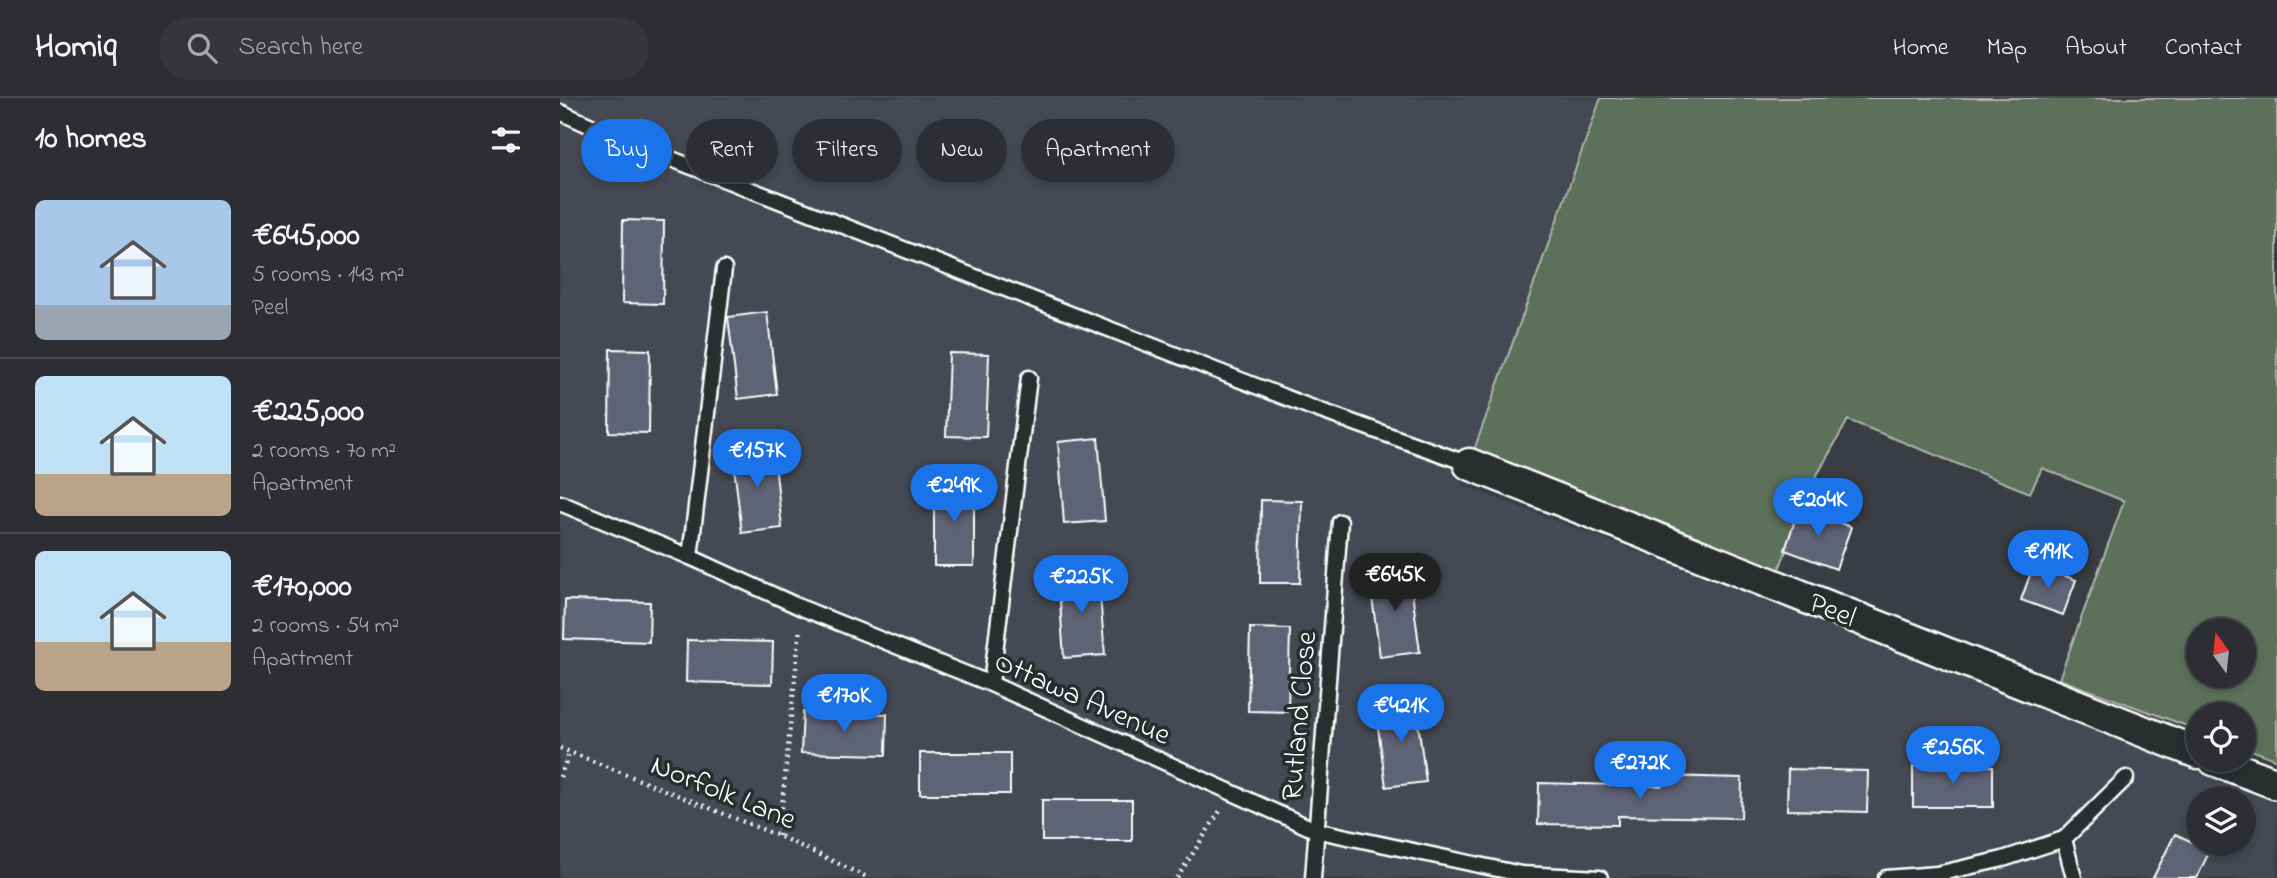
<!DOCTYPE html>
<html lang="en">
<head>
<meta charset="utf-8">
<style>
	body { margin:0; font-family:"Indie Flower",sans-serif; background:#34363b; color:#f1f3f6; height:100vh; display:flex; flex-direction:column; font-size:26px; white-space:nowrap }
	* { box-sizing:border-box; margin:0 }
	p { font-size:23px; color:#a6a8ac }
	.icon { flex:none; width:38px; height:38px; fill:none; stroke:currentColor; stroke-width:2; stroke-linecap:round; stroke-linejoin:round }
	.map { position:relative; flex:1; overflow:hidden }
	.drawer { display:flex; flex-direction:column; background:#2c2e33; width:560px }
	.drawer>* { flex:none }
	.top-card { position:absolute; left:21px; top:21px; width:665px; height:63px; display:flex; gap:14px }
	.needle { width:46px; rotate:345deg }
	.tools { position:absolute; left:1626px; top:520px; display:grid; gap:14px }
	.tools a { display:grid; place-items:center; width:70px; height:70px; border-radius:50%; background:#2c2e33; box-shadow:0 4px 10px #0003,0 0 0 2px #484a4e; font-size:35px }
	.price { position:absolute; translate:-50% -60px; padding:0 16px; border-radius:24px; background:#1a73e8; color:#fff; font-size:23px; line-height:46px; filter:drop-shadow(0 2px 4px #0008) }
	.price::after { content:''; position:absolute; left:50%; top:42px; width:21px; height:16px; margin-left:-10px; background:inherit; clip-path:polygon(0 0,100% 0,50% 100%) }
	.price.on { background:#222; color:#fff }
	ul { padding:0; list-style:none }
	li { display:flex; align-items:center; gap:21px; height:175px; padding:0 35px }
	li+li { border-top:2px solid #484a4e }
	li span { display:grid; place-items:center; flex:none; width:196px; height:140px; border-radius:10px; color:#555 }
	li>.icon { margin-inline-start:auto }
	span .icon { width:84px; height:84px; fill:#fffc; stroke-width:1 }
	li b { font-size:30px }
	h2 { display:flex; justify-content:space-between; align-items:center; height:84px; padding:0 35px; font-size:30px }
	.tag { padding:0 24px; border-radius:32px; background:#2c2e33; box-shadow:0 4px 10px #0003,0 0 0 2px #484a4e; font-size:24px; line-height:63px }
	.tag.on { background:#1a73e8; color:#fff }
	header { display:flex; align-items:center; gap:42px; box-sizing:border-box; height:98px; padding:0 35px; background:#2c2e33; border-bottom:2px solid #484a4e }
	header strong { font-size:33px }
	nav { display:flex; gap:38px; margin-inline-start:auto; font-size:24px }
	.search { width:490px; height:63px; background:#34363b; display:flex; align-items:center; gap:18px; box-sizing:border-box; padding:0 24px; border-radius:38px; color:#a6a8ac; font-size:26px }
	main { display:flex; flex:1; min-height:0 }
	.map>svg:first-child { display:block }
	.built { fill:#454953; fill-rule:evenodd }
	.green { fill:#5b6f5a; stroke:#adb7ac; stroke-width:2; fill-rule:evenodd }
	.building { fill:#5e6476; stroke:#fff; stroke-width:2 }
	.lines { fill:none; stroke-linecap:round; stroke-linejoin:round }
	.service-casing { stroke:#fff; stroke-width:19 }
	.minor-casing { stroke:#fff; stroke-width:35 }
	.path { stroke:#fff; stroke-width:4.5; stroke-dasharray:2 5; stroke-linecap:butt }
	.service { stroke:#2a2d2e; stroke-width:14 }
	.minor { stroke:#2a2d2e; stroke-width:30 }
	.labels { text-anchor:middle; stroke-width:7; stroke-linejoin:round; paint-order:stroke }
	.street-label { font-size:30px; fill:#fff; stroke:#2a2d2e }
</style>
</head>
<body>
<header>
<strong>Homiq</strong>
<div class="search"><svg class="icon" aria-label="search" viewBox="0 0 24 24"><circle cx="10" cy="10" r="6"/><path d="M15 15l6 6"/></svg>Search here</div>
<nav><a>Home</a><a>Map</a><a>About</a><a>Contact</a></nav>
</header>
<main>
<section class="drawer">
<h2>10 homes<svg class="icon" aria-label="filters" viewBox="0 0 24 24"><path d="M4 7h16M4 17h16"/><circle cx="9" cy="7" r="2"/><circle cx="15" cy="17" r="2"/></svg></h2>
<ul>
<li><span style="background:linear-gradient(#a9c7e8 75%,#9aa5b1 0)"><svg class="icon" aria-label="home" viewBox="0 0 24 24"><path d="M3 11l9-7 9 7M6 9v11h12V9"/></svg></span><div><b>€645,000</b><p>5 rooms · 143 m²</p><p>Peel</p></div></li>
<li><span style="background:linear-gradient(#bfe0f5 70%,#b9a48a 0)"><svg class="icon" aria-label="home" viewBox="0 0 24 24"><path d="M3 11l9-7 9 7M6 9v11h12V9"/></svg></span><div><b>€225,000</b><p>2 rooms · 70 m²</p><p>Apartment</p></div></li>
<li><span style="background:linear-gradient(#bfe0f5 65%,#b9a48a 0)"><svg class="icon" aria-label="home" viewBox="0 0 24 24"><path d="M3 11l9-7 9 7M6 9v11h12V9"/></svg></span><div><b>€170,000</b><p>2 rooms · 54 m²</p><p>Apartment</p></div></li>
</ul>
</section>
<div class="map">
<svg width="1717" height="780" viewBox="0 0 1717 780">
	<rect width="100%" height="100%" fill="#3a3e44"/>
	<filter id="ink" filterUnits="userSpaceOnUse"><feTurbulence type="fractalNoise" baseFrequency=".0143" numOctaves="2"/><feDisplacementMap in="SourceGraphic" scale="14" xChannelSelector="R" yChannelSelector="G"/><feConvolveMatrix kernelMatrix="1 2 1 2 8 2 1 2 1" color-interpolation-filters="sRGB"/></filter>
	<g filter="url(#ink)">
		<!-- built -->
		<path class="built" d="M0,0H1041L901,387L1340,552L1717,706V780H0ZM1638,700H1684V746H1638Z"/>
		<!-- green -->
		<path class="green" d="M1041,0H1717V662L1684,649V616H1638V632L1499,581L1564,403L1482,370L1470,395L1288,322L1247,395L1219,472L909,366ZM1638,532H1684V578H1638Z"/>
		<!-- building -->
		<g class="building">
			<polygon points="63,122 104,123 103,206 62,205"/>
			<polygon points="207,214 217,296 178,301 168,219"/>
			<polygon points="50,251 90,252 89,335 49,334"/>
			<polygon points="389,255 429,256 426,339 386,338"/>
			<polygon points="538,340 545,423 504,426 498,344"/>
			<polygon points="213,347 222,430 182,435 172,352"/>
			<rect x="374" y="385" width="40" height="83"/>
			<polygon points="701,402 742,403 740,485 700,485"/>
			<polygon points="1239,410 1291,429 1276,471 1225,452"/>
			<polygon points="1474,466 1516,482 1503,517 1461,502"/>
			<polygon points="849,471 860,554 820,559 809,477"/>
			<polygon points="538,474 545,557 504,560 498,477"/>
			<polygon points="5,502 90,504 89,544 4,541"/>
			<polygon points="690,530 730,531 728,614 688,613"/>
			<polygon points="127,542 213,544 212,586 126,584"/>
			<polygon points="855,602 866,684 826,689 815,607"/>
			<polygon points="243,614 327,616 326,657 241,655"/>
			<rect x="360" y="655" width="90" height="41"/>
			<rect x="1353" y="668" width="80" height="41"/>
			<polygon points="1228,671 1308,673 1307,714 1227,712"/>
			<polygon points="1102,678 1182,680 1181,720 1058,718 1058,727 978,726 979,685 1102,688"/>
			<rect x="482" y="702" width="90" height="41"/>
			<polygon points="1615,736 1650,752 1637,780 1593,780"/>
		</g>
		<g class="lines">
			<defs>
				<g id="service">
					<polyline points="0,14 60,41 750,309 909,366"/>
					<polyline points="0,405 130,459 242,510 431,586 755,732 961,776 1040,780"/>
					<polyline points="130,459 164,171"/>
					<polyline points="431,586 469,280"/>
					<polyline points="1504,741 1514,780"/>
					<polyline points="753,780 780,424"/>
					<polyline points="1326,780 1377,776 1443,761 1504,741 1566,680"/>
				</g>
				<g id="minor">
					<polyline points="909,366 1638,655"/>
					<polyline points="1654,662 1717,686"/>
				</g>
			</defs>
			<!-- service casing -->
			<use href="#service" class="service-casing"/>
			<!-- minor casing -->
			<use href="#minor" class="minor-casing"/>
			<!-- path -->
			<g class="path">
				<polyline points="0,650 219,738 309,780"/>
				<polyline points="0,679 10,653"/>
				<polyline points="219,738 240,530"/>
				<polyline points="617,780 660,713"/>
			</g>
			<!-- service -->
			<use href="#service" class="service"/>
			<!-- minor -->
			<use href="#minor" class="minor"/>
		</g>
	</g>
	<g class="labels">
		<!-- street labels -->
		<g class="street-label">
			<text transform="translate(1273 511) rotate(22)" y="10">Peel</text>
			<text transform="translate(523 599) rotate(24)" y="10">Ottawa Avenue</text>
			<text transform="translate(738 618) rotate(-85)" y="10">Rutland Close</text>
			<text transform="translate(164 693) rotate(22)" y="10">Norfolk Lane</text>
		</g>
	</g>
</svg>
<div class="tools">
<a><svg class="needle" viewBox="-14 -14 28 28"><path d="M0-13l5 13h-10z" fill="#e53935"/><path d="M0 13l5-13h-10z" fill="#a6a8ac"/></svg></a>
<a><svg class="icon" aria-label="locate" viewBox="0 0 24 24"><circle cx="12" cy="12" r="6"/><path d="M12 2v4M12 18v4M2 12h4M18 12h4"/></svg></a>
<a><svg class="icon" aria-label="layers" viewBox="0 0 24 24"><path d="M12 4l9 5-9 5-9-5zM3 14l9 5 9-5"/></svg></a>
</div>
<b class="price" style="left:197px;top:391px">€157K</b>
<b class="price" style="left:394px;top:426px">€249K</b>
<b class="price" style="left:1258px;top:440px">€204K</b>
<b class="price" style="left:1488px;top:492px">€191K</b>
<b class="price on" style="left:835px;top:515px">€645K</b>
<b class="price" style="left:521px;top:517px">€225K</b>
<b class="price" style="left:284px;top:636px">€170K</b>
<b class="price" style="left:841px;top:646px">€421K</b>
<b class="price" style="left:1393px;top:688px">€256K</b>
<b class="price" style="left:1080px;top:703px">€272K</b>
<div class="top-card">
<a class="tag on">Buy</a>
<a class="tag">Rent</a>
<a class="tag">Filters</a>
<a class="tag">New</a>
<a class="tag">Apartment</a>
</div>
</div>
</main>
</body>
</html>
